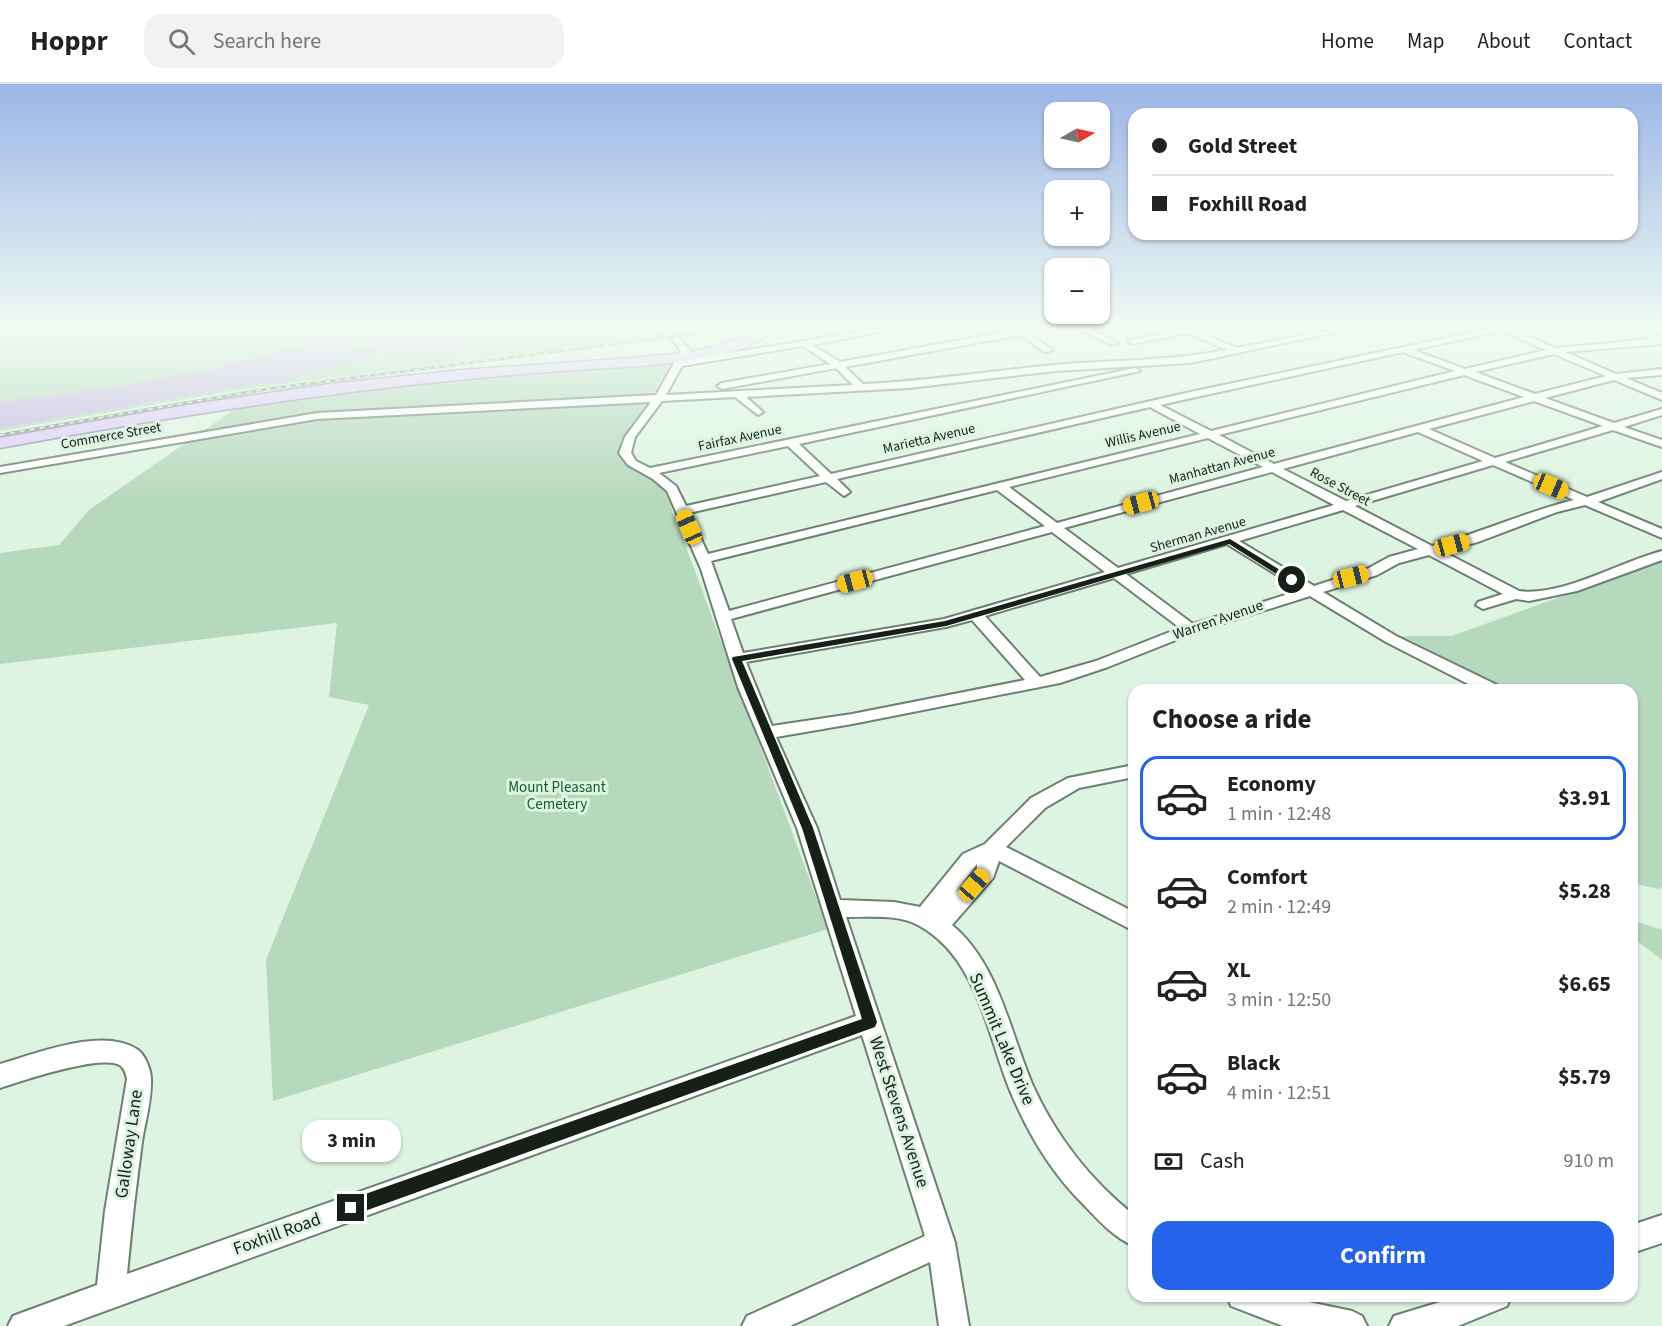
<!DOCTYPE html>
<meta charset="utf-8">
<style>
body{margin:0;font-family:"Source Sans 3",sans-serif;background:#f2f2f2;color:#222;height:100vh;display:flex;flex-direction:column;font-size:22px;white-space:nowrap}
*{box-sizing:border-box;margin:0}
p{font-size:20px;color:#767676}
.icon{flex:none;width:33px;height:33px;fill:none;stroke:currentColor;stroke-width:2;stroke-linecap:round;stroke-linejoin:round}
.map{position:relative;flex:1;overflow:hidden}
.sheet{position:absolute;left:1128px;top:600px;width:510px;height:618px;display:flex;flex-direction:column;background:#fff;border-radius:18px;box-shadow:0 2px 4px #0004}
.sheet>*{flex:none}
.banner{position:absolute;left:1128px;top:24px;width:510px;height:132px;border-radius:18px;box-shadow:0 2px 4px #0004;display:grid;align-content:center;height:132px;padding:0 24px;background:#fff}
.needle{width:39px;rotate:81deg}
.controls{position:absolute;left:1044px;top:18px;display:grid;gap:12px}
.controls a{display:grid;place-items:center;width:66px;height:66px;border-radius:12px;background:#fff;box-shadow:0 2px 4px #0004;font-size:30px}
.end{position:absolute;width:27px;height:27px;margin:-14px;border:8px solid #171f19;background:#fff;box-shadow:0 0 0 3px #fff}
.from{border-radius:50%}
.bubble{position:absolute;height:42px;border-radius:18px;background:#fff;box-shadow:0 2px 4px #0004;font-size:20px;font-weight:700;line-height:42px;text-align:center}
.car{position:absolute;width:18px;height:36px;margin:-18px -9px;border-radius:8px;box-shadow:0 0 4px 2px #0007;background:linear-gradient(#f5c518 24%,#345 0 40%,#f5c518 0 76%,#345 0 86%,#f5c518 0)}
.banner b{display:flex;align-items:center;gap:21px;height:57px;font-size:22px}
.banner b+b{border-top:2px solid #e0e0e0}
.banner i{width:15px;height:15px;background:#222}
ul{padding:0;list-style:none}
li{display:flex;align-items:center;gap:18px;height:84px;margin:0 12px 9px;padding:0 12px;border:3px solid transparent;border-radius:18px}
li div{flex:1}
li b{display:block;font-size:22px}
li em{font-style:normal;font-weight:700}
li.active{border-color:#2563eb}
li>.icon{width:54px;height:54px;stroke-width:1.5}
h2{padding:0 24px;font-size:27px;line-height:72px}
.pay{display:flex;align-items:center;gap:15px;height:66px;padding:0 24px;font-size:22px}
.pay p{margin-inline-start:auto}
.button{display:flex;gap:12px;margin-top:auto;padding:12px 24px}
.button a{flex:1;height:69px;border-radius:18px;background:#2563eb;color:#fff;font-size:24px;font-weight:700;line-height:69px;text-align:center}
header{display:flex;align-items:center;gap:36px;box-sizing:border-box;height:84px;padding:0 30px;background:#fff;border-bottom:2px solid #e0e0e0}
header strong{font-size:28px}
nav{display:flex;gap:33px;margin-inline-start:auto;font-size:21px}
.search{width:420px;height:54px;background:#f2f2f2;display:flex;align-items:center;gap:15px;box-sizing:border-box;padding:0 21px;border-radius:18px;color:#767676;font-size:22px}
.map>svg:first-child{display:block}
</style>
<header>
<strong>Hoppr</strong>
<div class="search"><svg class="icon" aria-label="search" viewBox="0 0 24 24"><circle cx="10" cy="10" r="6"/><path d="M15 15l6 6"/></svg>Search here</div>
<nav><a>Home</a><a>Map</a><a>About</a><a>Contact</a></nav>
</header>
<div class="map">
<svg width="1662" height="1242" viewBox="0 0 1662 1242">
<rect width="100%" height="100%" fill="#def4e2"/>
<!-- green -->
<path fill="#b6d8bd" d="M0 245H650L664 251 246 305 0 347Z
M676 275 620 359 624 376 663 401 828 845 273 1017 266 876 369 621 329 613 337 539 0 580V469L59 461 89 426 239 322 405 297Z
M1662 476V803L1658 805 1632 799V606H1507L1398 552H1452Z
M1632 836 1662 846V876L1632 853Z"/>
<!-- water -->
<path fill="#c9b6e6" d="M449 249 471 250 478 256 469 264 450 269 409 272 379 267 361 275 317 285 288 297 244 302 0 344V318H2L101 305 215 285 227 281 224 280 263 273 280 266 300 261 328 256 345 257 362 264 385 254Z"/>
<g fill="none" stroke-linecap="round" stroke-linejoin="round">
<defs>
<path id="minor" d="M651 245C669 244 680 253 691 267L686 276 877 245H895L812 261 840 278 1021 245H1044L1029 250 1053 266 1045 268 1020 251 845 283 863 300C927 297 990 287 1054 281 1112 276 1170 277 1227 266L1188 249 1132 260 1128 257 1182 245H1198L1197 247 1237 264 1336 245H1351L1190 279 1055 287 909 304 746 313 763 328 758 331 735 313 662 317 635 353 631 369 636 377 650 384 1135 284 1140 287 799 360 831 390 1186 309 1488 245H1510L1556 264 1652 255 1628 245H1639L1662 253V260L1565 268 1616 290 1662 285V291L1626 294 1662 309V316L1614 296 1545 314 1614 339 1662 325V331L1624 343 1662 356V363L1613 346 1505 378 1587 413 1662 388V395L1598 418 1662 445V454L1585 421 1557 428 1478 458 1442 467 1519 507C1562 513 1619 478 1662 467V476L1577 507 1529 517 1516 515 1483 525 1476 521 1478 518 1503 510 1429 471 1399 479 1377 491 1323 508 1396 552 1499 602 1501 606H1480L1386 558 1310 512 1196 548 1108 583 1060 599 852 640 776 653 817 744 840 816 894 818 920 823 963 770 985 760 1031 714 1068 694 1134 681V693L1079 704 1045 724 1006 763 1134 828V847L999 777 993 794 952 841C999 880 1010 949 1033 1002 1056 1052 1091 1097 1134 1131V1162C1115 1154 1099 1137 1085 1122 1051 1089 1027 1048 1009 1004 987 948 976 872 918 841 899 830 867 833 846 833L955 1159 969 1242H939L930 1178 790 1242H742L747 1232 925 1152 862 951 64 1242H8L13 1232 97 1201 105 1127 127 995C126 990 125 986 121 982 103 969 22 997 0 1004V980C36 970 103 942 138 966 145 971 151 986 151 995 152 1015 145 1038 142 1058 136 1102 131 1146 127 1190L856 932 797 744 738 603 701 485 667 407 653 395 628 381 619 369 625 353 651 318 317 335 0 389V383L317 329 656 311 681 267 674 257ZM1501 247 1546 266 1465 285 1413 266ZM803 262 830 280 722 299 717 302 722 305 836 284 853 301 666 311 682 282ZM1403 268 1455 287 1211 347 1160 321ZM1554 270 1606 292 1535 310 1475 288ZM1464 291 1524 313 1274 380 1219 351ZM1534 317 1603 342 1495 374 1429 345ZM1150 323 1200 350 708 470 689 429 826 398 844 412 850 408 837 395ZM1418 348 1483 377 1346 417 1283 385ZM1208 354 1263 383 1057 439 1009 403ZM788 362 820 392 686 422 676 402 659 389ZM1493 381 1574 416C1525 428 1480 449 1432 462L1355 422ZM1272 388 1334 421 1118 484 1064 444ZM997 406 1045 442 729 527 711 477ZM1343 426 1418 465 1389 473 1367 485 1314 502 1239 457ZM1052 448 1105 488 944 535 743 569 731 535ZM1227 460 1301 506 1193 540 1126 490ZM1114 494 1180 544 1096 577 1040 593 985 532ZM972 536 1025 596 852 630 772 642 746 578 946 543ZM977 780V785L954 810Z
M1080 245H1090L1118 259 1111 261Z
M1662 1131V1159L1632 1169V1141Z
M1227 1212H1280L1352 1227 1362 1232 1367 1242H1283L1231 1222Z
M1460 1212H1511L1507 1222 1458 1242H1389L1394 1232Z"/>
<path id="highway" d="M760 245H775C747 276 647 282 606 284 401 296 201 327 0 364V354L188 321 329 300 462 286 632 274 692 268 742 254Z"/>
</defs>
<!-- minor casing -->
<use href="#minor" stroke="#6d8071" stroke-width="4"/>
<!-- highway casing -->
<use href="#highway" stroke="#9a90ad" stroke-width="3"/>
<!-- minor -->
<use href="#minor" fill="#fff" fill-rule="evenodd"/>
<!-- highway -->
<use href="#highway" fill="#e0cdfd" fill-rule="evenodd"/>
<defs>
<path id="rail" d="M0 351 267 305 731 245"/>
</defs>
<!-- rail casing -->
<use href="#rail" stroke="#849487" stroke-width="3"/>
<!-- rail -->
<use href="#rail" stroke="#def4e2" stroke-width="1.5" stroke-dasharray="5" stroke-linecap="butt"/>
</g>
<!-- sky -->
<linearGradient id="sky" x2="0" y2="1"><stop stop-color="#9bb5e7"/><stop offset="0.58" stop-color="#f0faf2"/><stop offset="1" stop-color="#f0faf2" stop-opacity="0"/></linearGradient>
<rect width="1662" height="419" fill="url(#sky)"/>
<!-- route -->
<path fill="#171f19" d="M1230 455 1296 496 1289 498 1229 460 946 542 742 577 813 744 877 938 875 943 351 1132 346 1129 343 1124 346 1118 351 1115 862 935 802 744 732 575 733 573 945 537Z"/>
<g text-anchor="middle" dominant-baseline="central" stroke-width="6" stroke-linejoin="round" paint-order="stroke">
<!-- far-street labels -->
<g font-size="14" fill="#171f19" stroke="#def4e2">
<text transform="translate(1143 351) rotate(-13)">Willis Avenue</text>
<text transform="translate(111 352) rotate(-10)">Commerce Street</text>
<text transform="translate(740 354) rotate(-12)">Fairfax Avenue</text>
<text transform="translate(929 355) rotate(-13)">Marietta Avenue</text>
<text transform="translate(1222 382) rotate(-15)">Manhattan Avenue</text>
<text transform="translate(1340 403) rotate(28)">Rose Street</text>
<text transform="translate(1198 451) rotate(-16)">Sherman Avenue</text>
</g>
<!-- street labels -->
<g font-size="15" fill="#171f19" stroke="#def4e2">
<text transform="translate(1218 536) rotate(-19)">Warren Avenue</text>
</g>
<!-- park labels -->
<g font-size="15" fill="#12592c" stroke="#def4e2">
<text x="557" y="703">Mount Pleasant<tspan x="557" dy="17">Cemetery</tspan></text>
</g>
<!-- near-street labels -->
<g font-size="18" fill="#171f19" stroke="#def4e2">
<text transform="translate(1002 955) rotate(67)">Summit Lake Drive</text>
<text transform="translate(899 1028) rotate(72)">West Stevens Avenue</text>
<text transform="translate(129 1060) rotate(-82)">Galloway Lane</text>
<text transform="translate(277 1150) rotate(-20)">Foxhill Road</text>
</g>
</g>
</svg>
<div class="controls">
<a><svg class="needle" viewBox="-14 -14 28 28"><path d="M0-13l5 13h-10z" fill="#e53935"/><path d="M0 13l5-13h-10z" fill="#767676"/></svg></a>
<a>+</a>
<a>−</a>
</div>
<i class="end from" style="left:1292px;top:496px"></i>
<i class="end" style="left:351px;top:1124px"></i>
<div class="bubble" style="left:302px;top:1036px;width:99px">3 min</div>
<i class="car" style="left:1551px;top:402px;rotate:113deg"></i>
<i class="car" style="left:1141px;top:419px;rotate:255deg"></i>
<i class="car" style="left:689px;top:443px;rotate:336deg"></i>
<i class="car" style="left:1452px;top:461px;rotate:75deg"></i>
<i class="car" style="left:1351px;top:493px;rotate:76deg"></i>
<i class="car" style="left:855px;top:497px;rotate:255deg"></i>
<i class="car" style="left:974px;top:801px;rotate:41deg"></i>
<div class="banner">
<b><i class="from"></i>Gold Street</b>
<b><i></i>Foxhill Road</b>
</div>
<section class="sheet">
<h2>Choose a ride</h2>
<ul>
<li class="active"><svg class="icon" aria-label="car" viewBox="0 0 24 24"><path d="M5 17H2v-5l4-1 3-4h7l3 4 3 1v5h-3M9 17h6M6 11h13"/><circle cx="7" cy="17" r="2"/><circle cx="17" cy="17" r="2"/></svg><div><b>Economy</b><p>1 min · 12:48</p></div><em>$3.91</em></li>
<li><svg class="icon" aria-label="car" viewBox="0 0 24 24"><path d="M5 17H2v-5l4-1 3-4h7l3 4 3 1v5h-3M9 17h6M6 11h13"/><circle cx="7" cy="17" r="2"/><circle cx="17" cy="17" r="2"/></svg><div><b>Comfort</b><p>2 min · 12:49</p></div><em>$5.28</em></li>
<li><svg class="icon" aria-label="car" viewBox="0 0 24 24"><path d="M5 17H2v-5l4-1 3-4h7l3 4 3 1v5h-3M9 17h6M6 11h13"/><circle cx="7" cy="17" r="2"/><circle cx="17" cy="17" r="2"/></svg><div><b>XL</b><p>3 min · 12:50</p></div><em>$6.65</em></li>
<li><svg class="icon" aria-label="car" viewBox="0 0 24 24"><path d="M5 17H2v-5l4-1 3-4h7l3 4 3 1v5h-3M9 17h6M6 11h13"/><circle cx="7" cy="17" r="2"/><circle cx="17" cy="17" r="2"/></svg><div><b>Black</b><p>4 min · 12:51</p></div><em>$5.79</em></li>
</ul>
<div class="pay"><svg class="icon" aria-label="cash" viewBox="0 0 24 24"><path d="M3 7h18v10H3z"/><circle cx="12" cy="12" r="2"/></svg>Cash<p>910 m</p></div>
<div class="button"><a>Confirm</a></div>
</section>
</div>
